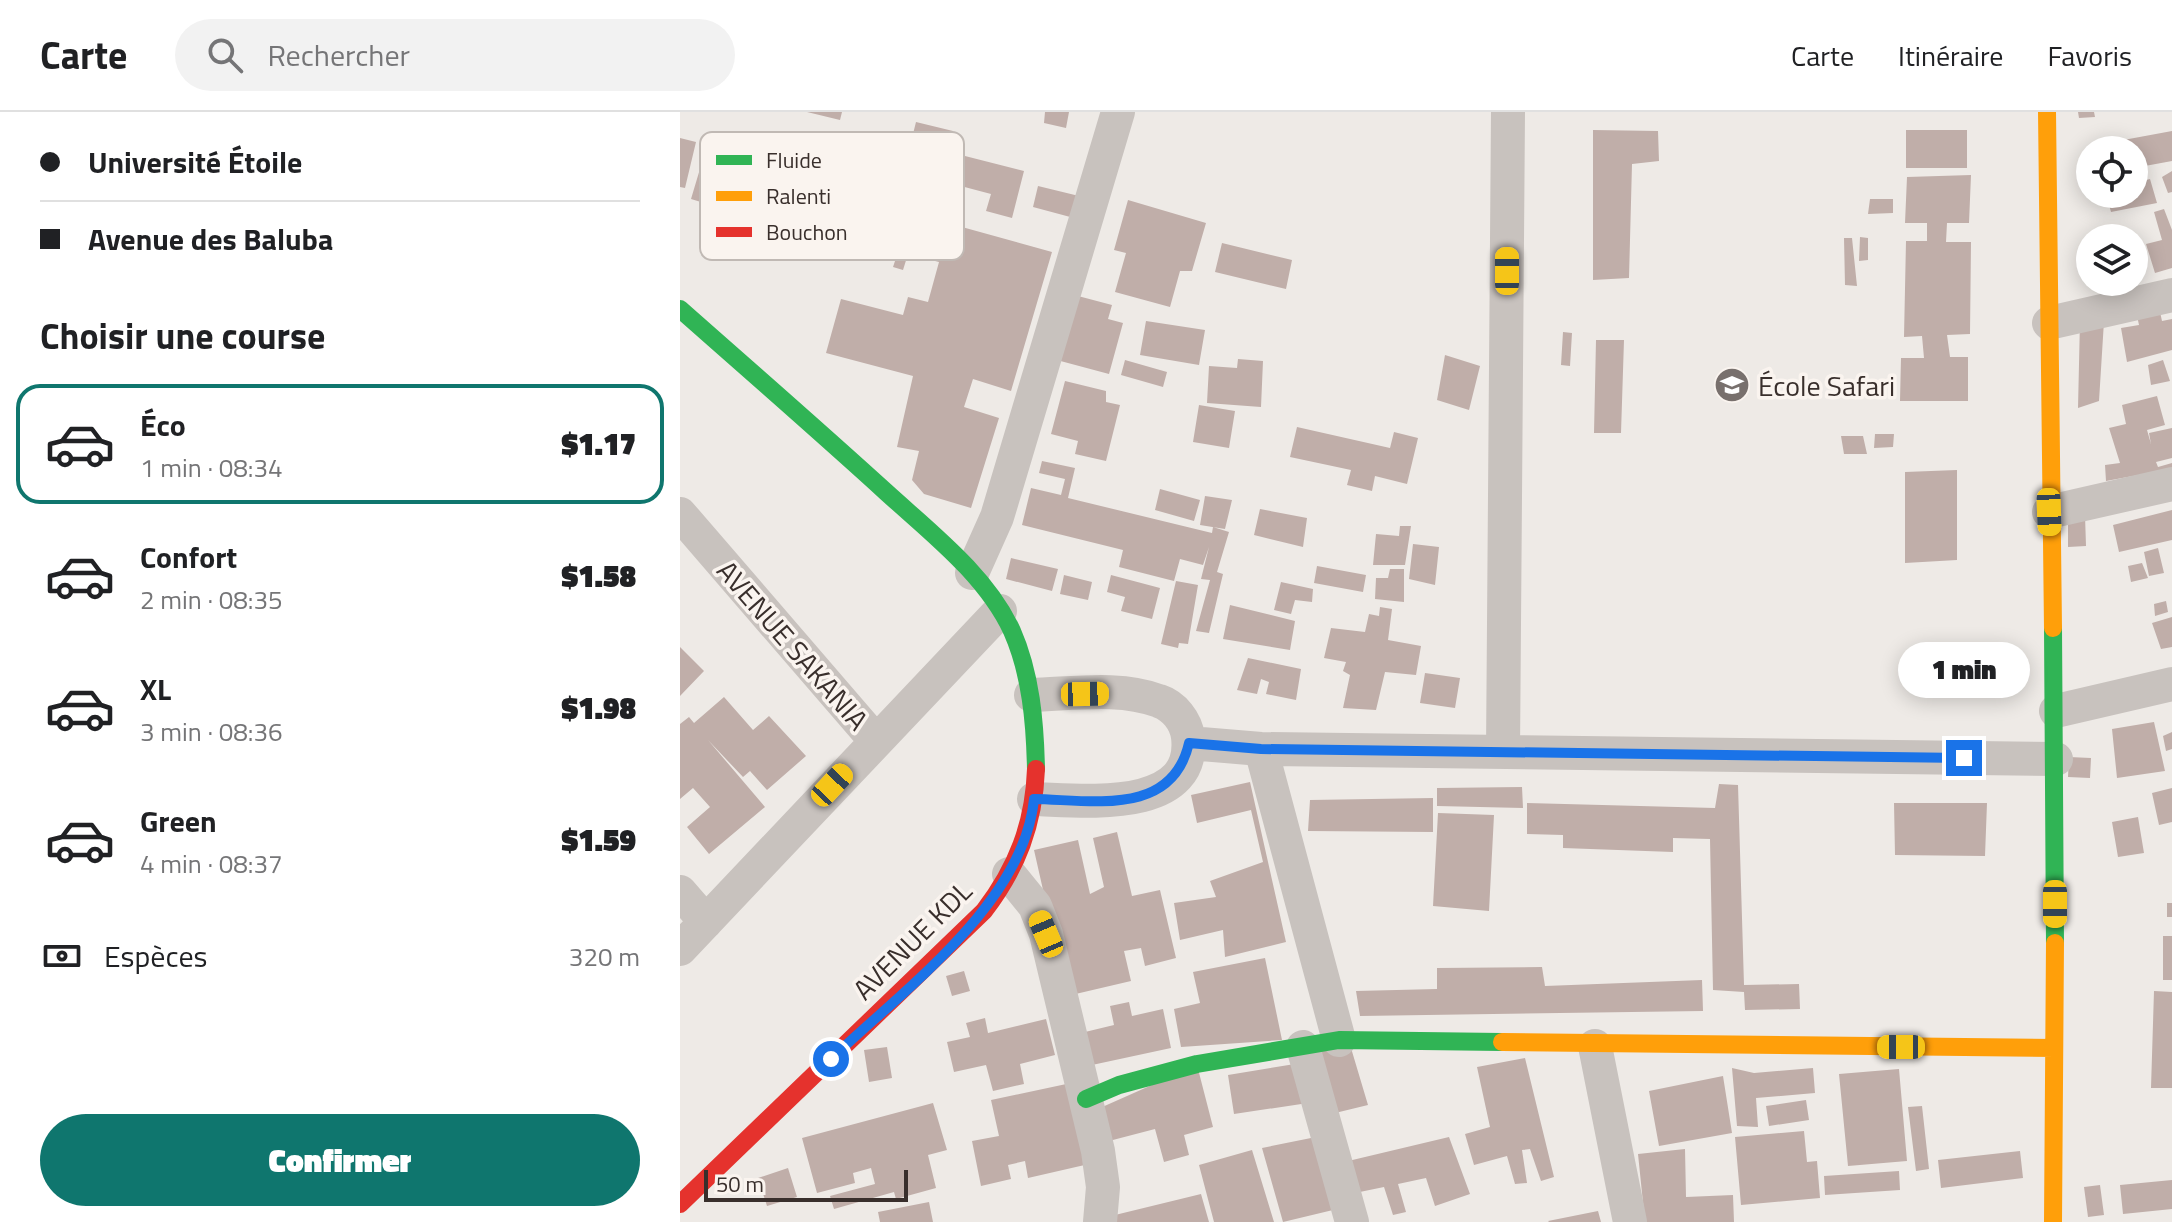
<!DOCTYPE html>
<html lang="fr">
<meta charset="utf-8">
<style>
body{margin:0;font-family:"Titillium Web",sans-serif;background:#f2f2f2;color:#202124;height:100vh;display:flex;flex-direction:column;font-size:30px;white-space:nowrap}
*{box-sizing:border-box;margin:0}
p{font-size:26px;color:#757577}
.icon{flex:none;width:44px;height:44px;fill:none;stroke:currentColor;stroke-width:2;stroke-linecap:round;stroke-linejoin:round}
.map{position:relative;flex:1;overflow:hidden}
.drawer{display:flex;flex-direction:column;background:#fff;width:680px}
.drawer>*{flex:none}
.guide{display:grid;align-content:center;height:176px;padding:0 40px;background:#fff}
.fabs{position:absolute;left:1396px;top:24px;display:grid;gap:16px}
.fabs a{display:grid;place-items:center;width:72px;height:72px;border-radius:50%;background:#fff;box-shadow:0 4px 20px #0003;font-size:40px}
.scale{position:absolute;left:24px;bottom:20px;width:204px;box-sizing:border-box;padding-left:8px;border:4px solid #392f2c;border-top:0;font-size:22px;line-height:28px;white-space:nowrap;color:#392f2c;-webkit-text-stroke:6px #faf4ef;paint-order:stroke}
.end{position:absolute;width:36px;height:36px;margin:-18px;border:10px solid #1a73e8;background:#fff;box-shadow:0 0 0 4px #fff}
.from{border-radius:50%}
.bubble{position:absolute;height:56px;border-radius:28px;background:#fff;box-shadow:0 4px 20px #0003;font-size:26px;font-weight:800;line-height:56px;text-align:center}
.car{position:absolute;width:24px;height:48px;margin:-24px -12px;border-radius:10px;box-shadow:0 0 6px 2px #0007;background:linear-gradient(#f5c518 24%,#345 0 40%,#f5c518 0 76%,#345 0 86%,#f5c518 0)}
.guide b{display:flex;align-items:center;gap:28px;height:76px;font-size:30px}
.guide b+b{border-top:2px solid #e0e0e0}
.guide i{width:20px;height:20px;background:#202124}
ul{padding:0;list-style:none}
li{display:flex;align-items:center;gap:24px;height:120px;margin:0 16px 12px;padding:0 24px;border:4px solid transparent;border-radius:24px}
li div{flex:1}
li b{display:block;font-size:30px}
li em{font-style:normal;font-weight:800}
li.on{border-color:#0f766e}
li>.icon{width:72px;height:72px;stroke-width:1.5}
h2{padding:0 40px;font-size:36px;line-height:96px}
.pay{display:flex;align-items:center;gap:20px;height:88px;padding:0 40px;font-size:30px}
.pay p{margin-inline-start:auto}
.cta{display:flex;gap:16px;margin-top:auto;padding:16px 40px}
.cta a{flex:1;height:92px;border-radius:48px;background:#0f766e;color:#fff;font-size:32px;font-weight:800;line-height:92px;text-align:center}
header{display:flex;align-items:center;gap:48px;box-sizing:border-box;height:112px;padding:0 40px;background:#fff;border-bottom:2px solid #e0e0e0}
header strong{font-size:38px}
nav{display:flex;gap:44px;margin-inline-start:auto;font-size:28px}
.search{width:560px;height:72px;background:#f2f2f2;display:flex;align-items:center;gap:20px;box-sizing:border-box;padding:0 28px;border-radius:44px;color:#757577;font-size:30px}
main{display:flex;flex:1;min-height:0}
.map>svg:first-child{display:block}
</style>
<header>
<strong>Carte</strong>
<div class="search"><svg class="icon" aria-label="search" viewBox="0 0 24 24"><circle cx="10" cy="10" r="6"/><path d="M15 15l6 6"/></svg>Rechercher</div>
<nav><a>Carte</a><a>Itinéraire</a><a>Favoris</a></nav>
</header>
<main>
<section class="drawer">
<div class="guide">
<b><i class="from"></i>Université Étoile</b>
<b><i></i>Avenue des Baluba</b>
</div>
<h2>Choisir une course</h2>
<ul>
<li class="on"><svg class="icon" aria-label="car" viewBox="0 0 24 24"><path d="M5 17H2v-5l4-1 3-4h7l3 4 3 1v5h-3M9 17h6M6 11h13"/><circle cx="7" cy="17" r="2"/><circle cx="17" cy="17" r="2"/></svg><div><b>Éco</b><p>1 min · 08:34</p></div><em>$1.17</em></li>
<li><svg class="icon" aria-label="car" viewBox="0 0 24 24"><path d="M5 17H2v-5l4-1 3-4h7l3 4 3 1v5h-3M9 17h6M6 11h13"/><circle cx="7" cy="17" r="2"/><circle cx="17" cy="17" r="2"/></svg><div><b>Confort</b><p>2 min · 08:35</p></div><em>$1.58</em></li>
<li><svg class="icon" aria-label="car" viewBox="0 0 24 24"><path d="M5 17H2v-5l4-1 3-4h7l3 4 3 1v5h-3M9 17h6M6 11h13"/><circle cx="7" cy="17" r="2"/><circle cx="17" cy="17" r="2"/></svg><div><b>XL</b><p>3 min · 08:36</p></div><em>$1.98</em></li>
<li><svg class="icon" aria-label="car" viewBox="0 0 24 24"><path d="M5 17H2v-5l4-1 3-4h7l3 4 3 1v5h-3M9 17h6M6 11h13"/><circle cx="7" cy="17" r="2"/><circle cx="17" cy="17" r="2"/></svg><div><b>Green</b><p>4 min · 08:37</p></div><em>$1.59</em></li>
</ul>
<div class="pay"><svg class="icon" aria-label="cash" viewBox="0 0 24 24"><path d="M3 7h18v10H3z"/><circle cx="12" cy="12" r="2"/></svg>Espèces<p>320 m</p></div>
<div class="cta"><a>Confirmer</a></div>
</section>
<div class="map">
<svg width="1492" height="1110" viewBox="0 0 1492 1110">
<rect width="100%" height="100%" fill="#eeeae6"/>
<!-- building -->
<path fill="#c0aea9" d="M127 0H162L160 8Z
M365 0H389L386 16 364 11Z
M1398 0H1414L1415 5 1399 6Z
M236 10 273 19 256 87 219 78Z
M913 18 978 19 979 49 952 52 949 166 913 168Z
M1226 18H1287V56H1226Z
M1492 19V49L1454 56V38H1442L1438 29Z
M31 20 64 30 44 97 11 87Z
M0 26 16 30 5 76 0 75Z
M285 44 344 59 332 106 306 99 311 82 277 73Z
M1492 59V80L1488 81 1482 65Z
M1291 63 1289 111H1267L1266 130H1291L1290 222 1267 223 1270 245H1288V289H1220L1221 246H1244L1242 224 1224 225 1226 129H1247V111H1225L1227 65Z
M1470 67 1477 91 1431 100 1426 82H1454V71Z
M358 74 399 84 394 106 353 95Z
M177 86 372 140 331 279 293 267 284 295 319 306 291 396 244 382 232 368 239 339 217 335 233 264 146 241 161 187 223 203 228 185 248 190 259 150 228 142 223 158 213 155 217 143 165 129Z
M1190 87H1213V101L1188 102Z
M448 88 526 111 512 159H500L490 195 435 180 446 141 434 138Z
M1484 97 1492 118V156L1475 161 1466 132 1482 128 1474 100Z
M1180 125 1188 126V148L1179 149Z
M1164 126H1172L1177 174 1165 173Z
M542 131 612 148 606 177 535 160Z
M398 184 432 193 428 207 443 211 429 262 373 247Z
M1478 191 1482 209 1492 207V238L1447 250 1441 216 1459 213 1456 199Z
M1400 208 1424 209 1419 289 1398 296Z
M466 209 525 218 519 253 460 243Z
M883 220 892 221 890 254 881 253Z
M916 228H944L941 321H914Z
M765 243 800 254 789 298 757 288Z
M558 247 583 249 581 295 527 291 529 254 557 256Z
M445 248 487 260 483 275 441 263Z
M1483 248 1490 269 1471 273 1468 253Z
M385 269 426 279V290L440 293 426 349 395 342 398 329 371 322Z
M1477 284 1485 313 1467 318 1471 332 1469 321 1492 316V346L1476 350 1478 355 1492 351V366L1475 360 1426 369 1425 353 1440 351 1429 316 1446 312 1442 293Z
M519 293 555 299 549 336 513 330Z
M617 315 710 336 714 320 738 326 727 372 695 364 692 379 667 373 671 358 610 345Z
M1195 322H1214L1213 335 1194 336Z
M1161 324H1183L1187 342H1164Z
M362 349 395 356 388 386 532 421 533 415 549 420 537 460 543 462 529 521 516 519 530 468 521 467 529 435 523 453 500 447 494 469 439 455 443 438 342 413 351 376 381 383 385 367 359 361Z
M1277 358V448L1225 451V360Z
M480 377 520 388 514 409 475 398Z
M525 384 552 388 545 417 520 413Z
M580 397 627 406 623 435 574 423Z
M1492 398V428L1439 440 1433 413Z
M1388 403H1405L1406 434 1388 435Z
M720 414H731L725 453H693L696 422 719 424Z
M733 432 759 435 755 473 729 467Z
M1478 436 1484 461 1469 464 1464 440Z
M331 446 378 457 372 479 326 467Z
M1462 451 1468 466 1451 470 1448 454Z
M637 454 686 463 683 480 634 471Z
M710 457H724V490L695 487 696 466H708Z
M384 463 412 470 408 488 380 482Z
M431 463 480 476 472 507 441 499 445 485 427 480Z
M496 469 518 473 508 532 499 531 498 536 481 532Z
M601 470 633 477 632 490 615 488 611 502 594 498Z
M1486 489 1488 500 1475 504 1474 492Z
M550 493 615 509 610 538 543 527Z
M700 495 712 497 708 528 741 534 736 563 705 560 696 598 663 596 670 563 663 559 666 550 644 546 651 516 685 520 689 502 699 504Z
M1492 505V535L1481 537 1472 511Z
M0 535 24 559 0 584Z
M568 546 621 557 616 588 586 582 589 570 581 567 577 582 557 578Z
M745 561 780 566 775 596 740 591Z
M44 585 73 618 89 604 126 644 87 678 70 659 63 665 28 628 85 695 29 742 7 715 30 695 13 676 0 687V612L9 605 14 611Z
M1474 610 1485 659 1437 666 1432 617Z
M1492 620V637L1486 639 1483 624Z
M1389 645 1411 646 1410 666 1388 665Z
M570 670 606 830 545 845 543 818 500 828 494 791 536 785 530 769 583 750 571 698 517 711 511 683Z
M1039 672 1058 673 1064 873 1119 872 1120 897 1065 898 1064 880 1033 878 1030 727 993 726V740L883 736V723L847 722V691L1035 696Z
M842 675 843 696 757 694V676Z
M1492 676V710L1479 713 1472 681Z
M753 686V720L628 719 630 688Z
M1214 691H1307L1305 744 1215 743Z
M758 701 814 703 809 799 753 794Z
M1458 705 1464 741 1438 745 1432 710Z
M437 720 452 784 480 778 496 846 465 854 461 836 444 839 451 869 387 884 354 738 398 728 410 782 424 775 413 726Z
M1487 791H1492V805H1487Z
M1483 824H1492V868H1483Z
M585 846 602 928 501 935 494 897 520 891 513 860Z
M862 855 865 874 1022 868 1023 899 680 904 676 879 757 877V856Z
M284 859 290 879 272 884 266 864Z
M1474 879 1492 880V976H1471Z
M449 890 452 904 483 897 491 936 412 953 405 920 434 913 430 894Z
M305 906 308 921 366 907 375 943 340 952 344 972 313 979 306 953 274 960 267 930 290 925 286 911Z
M207 935 212 966 189 970 184 938Z
M671 936 688 993 651 1002 638 938Z
M845 946 874 1065 861 1069 850 1037 842 1038 847 1071 835 1072 827 1044 794 1053 785 1022 810 1015 797 955Z
M621 951 628 991 554 1002 548 963Z
M517 953 533 1015 504 1023 509 1043 484 1050 475 1017 429 1029 420 996Z
M1052 956 1074 961 1133 956 1135 981 1076 986 1078 1015 1057 1014Z
M1219 957 1227 1049 1168 1054 1159 962Z
M1043 964 1052 1021 979 1034 969 979Z
M391 971 409 1052 348 1066 345 1049 328 1053 331 1067 301 1074 292 1029 319 1024 311 988Z
M1126 988 1129 1008 1089 1014 1086 994Z
M253 991 267 1038 248 1043 256 1076 216 1087 214 1080 154 1097 150 1084 195 1072 191 1056 173 1061 175 1071 137 1081 122 1026Z
M1242 994 1249 1057 1236 1059 1228 995Z
M1124 1019 1127 1050 1137 1049 1140 1086 1061 1093 1055 1025Z
M636 1025 653 1098 603 1110 582 1036Z
M769 1025 790 1082 755 1094 746 1066 718 1072 726 1100 713 1103 704 1075 670 1082 664 1050Z
M1005 1037 1006 1085 1053 1083 1054 1110H965L958 1042Z
M572 1038 594 1110H534L519 1053Z
M1340 1039 1343 1066 1261 1076 1258 1048Z
M108 1056 117 1085 87 1094 78 1066Z
M1219 1059 1220 1078 1145 1083 1144 1064Z
M1492 1068V1097L1443 1102 1440 1073Z
M1420 1073 1424 1103 1408 1105 1404 1075Z
M521 1082 529 1110H436L435 1103Z
M249 1090 253 1110H200L198 1100Z
M918 1099 921 1110H869L868 1109Z"/>
<g fill="none" stroke-linecap="round" stroke-linejoin="round">
<!-- street -->
<path stroke="#c8c2be" stroke-width="34" d="M1369 211 1492 183
M1369 400 1492 372
M0 402 195 628
M292 461 317 405 438 0
M351 583C392 582 440 574 479 589 494 594 506 609 508 625 517 703 399 688 354 687
M1376 599 1492 572
M509 631 581 637 1376 647
M581 637 659 928
M823 640 828 0
M329 762 355 794 366 822 418 1039 423 1075 420 1110
M0 780 26 810
M0 837 320 499
M915 934 950 1110
M623 935 672 1110"/>
<!-- fast -->
<path stroke="#30b455" stroke-width="18" d="M0 197C69 258 138 318 206 380 251 421 306 463 332 519 351 562 355 611 356 657
M1373 516 1375 831
M406 987 439 973 517 952 659 928 822 930"/>
<!-- slow -->
<path stroke="#ff9f0a" stroke-width="18" d="M1367 0 1373 516
M822 930 1374 936
M1373 1110 1375 831"/>
<!-- jam -->
<path stroke="#e5322d" stroke-width="18" d="M0 1092 304 799C337 756 354 712 356 657"/>
</g>
<g fill="none" stroke-linecap="round" stroke-linejoin="round">
<!-- route -->
<path stroke="#1a73e8" stroke-width="10" d="M151 947C223 878 344 791 354 687 413 688 492 705 509 631L581 637 1284 646"/>
</g>
<!-- icons -->
<defs>
<symbol id="school-disc" viewBox="-11 -11 22 22"><circle r="9.5" fill="#78706d" stroke="#faf4ef"/><path d="M0-5L7-2L0 1L-7-2ZM-4 1L0 2.5L4 1V4Q0 6-4 4Z" fill="#fff"/></symbol>
</defs>
<g fill-rule="evenodd">
<use href="#school-disc" x="1032" y="253" width="40" height="40"/>
</g>
<g text-anchor="middle" dominant-baseline="central" stroke-width="7" stroke-linejoin="round" paint-order="stroke">
<!-- poi labels -->
<g font-size="28" fill="#392f2c" stroke="#faf4ef" text-anchor="start">
<text x="1078" y="273">École Safari</text>
</g>
<!-- street labels -->
<g font-size="28" fill="#392f2c" stroke="#faf4ef">
<text transform="translate(113 533) rotate(49)">AVENUE SAKANIA</text>
<text transform="translate(232 828) rotate(-45)">AVENUE KDL</text>
</g>
</g>
<!-- legend -->
<rect x="20" y="20" width="264" height="128" rx="12" fill="#faf4ef" stroke="#c0b9b4" stroke-width="2"/>
<rect x="36" y="43" width="36" height="10" fill="#30b455"/>
<rect x="36" y="79" width="36" height="10" fill="#ff9f0a"/>
<rect x="36" y="115" width="36" height="10" fill="#e5322d"/>
<g font-size="22" fill="#392f2c">
<text x="86" y="56">Fluide</text>
<text x="86" y="92">Ralenti</text>
<text x="86" y="128">Bouchon</text>
</g>
</svg>
<div class="fabs">
<a><svg class="icon" aria-label="locate" viewBox="0 0 24 24"><circle cx="12" cy="12" r="6"/><path d="M12 2v4M12 18v4M2 12h4M18 12h4"/></svg></a>
<a><svg class="icon" aria-label="layers" viewBox="0 0 24 24"><path d="M12 4l9 5-9 5-9-5zM3 14l9 5 9-5"/></svg></a>
</div>
<div class="scale">50 m</div>
<i class="end from" style="left:151px;top:947px"></i>
<i class="end" style="left:1284px;top:646px"></i>
<div class="bubble" style="left:1218px;top:530px;width:132px">1 min</div>
<i class="car" style="left:827px;top:159px;rotate:0deg"></i>
<i class="car" style="left:1369px;top:400px;rotate:178deg"></i>
<i class="car" style="left:405px;top:582px;rotate:89deg"></i>
<i class="car" style="left:152px;top:673px;rotate:43deg"></i>
<i class="car" style="left:1375px;top:792px;rotate:180deg"></i>
<i class="car" style="left:366px;top:822px;rotate:337deg"></i>
<i class="car" style="left:1221px;top:935px;rotate:270deg"></i>
</div>
</main>
